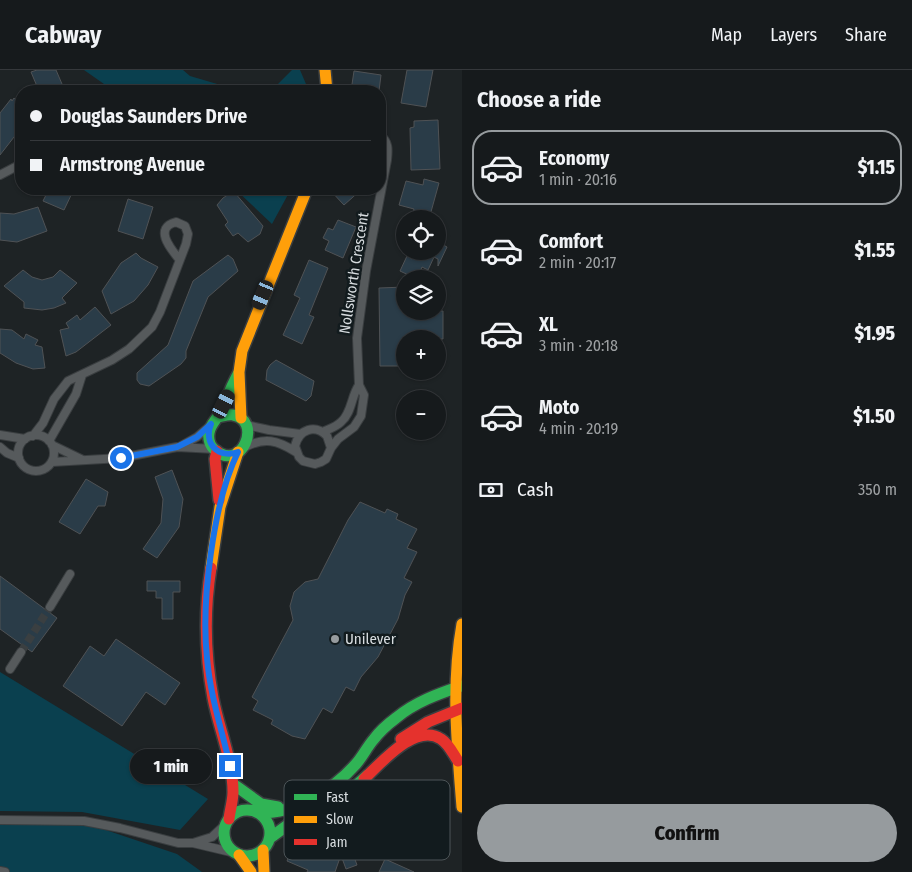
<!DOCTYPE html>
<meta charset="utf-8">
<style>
body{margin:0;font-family:"Fira Sans Condensed",sans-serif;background:#1f2325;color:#f1f3f6;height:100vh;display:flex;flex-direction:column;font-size:19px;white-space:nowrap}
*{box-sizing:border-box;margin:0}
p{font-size:16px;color:#9ea1a3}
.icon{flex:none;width:28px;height:28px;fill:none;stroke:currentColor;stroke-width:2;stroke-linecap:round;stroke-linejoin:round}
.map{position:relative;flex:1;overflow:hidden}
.panel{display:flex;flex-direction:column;background:#161a1c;width:450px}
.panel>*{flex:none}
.banner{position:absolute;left:15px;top:15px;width:371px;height:110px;border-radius:20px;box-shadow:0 1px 4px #0004,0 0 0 1px #35383b;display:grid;align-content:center;height:110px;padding:0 15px;background:#161a1c}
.buttons{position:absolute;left:396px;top:140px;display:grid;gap:10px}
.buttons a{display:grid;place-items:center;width:50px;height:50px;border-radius:50%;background:#161a1c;box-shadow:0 1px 4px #0004,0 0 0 1px #35383b;font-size:25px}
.end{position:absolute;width:22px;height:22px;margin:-11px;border:6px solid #1a73e8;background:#fff;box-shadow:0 0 0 2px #fff}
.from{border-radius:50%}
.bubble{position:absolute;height:35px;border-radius:18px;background:#161a1c;box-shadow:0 1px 4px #0004,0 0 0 1px #35383b;font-size:16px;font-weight:800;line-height:35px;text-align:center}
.car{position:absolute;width:15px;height:30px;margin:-15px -8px;border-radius:6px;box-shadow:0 0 4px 1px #0007;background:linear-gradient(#222 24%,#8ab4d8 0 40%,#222 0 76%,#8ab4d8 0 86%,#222 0)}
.banner b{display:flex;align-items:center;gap:18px;height:48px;font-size:19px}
.banner b+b{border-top:1px solid #35383b}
.banner i{width:12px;height:12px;background:#f1f3f6}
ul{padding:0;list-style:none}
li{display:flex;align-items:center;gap:15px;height:75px;margin:0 10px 8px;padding:0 5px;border:2px solid transparent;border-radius:20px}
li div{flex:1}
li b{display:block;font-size:19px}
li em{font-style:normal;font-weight:800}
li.selected{border-color:#969b9e}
li>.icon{width:45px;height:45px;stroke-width:1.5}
h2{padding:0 15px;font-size:22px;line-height:60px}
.pay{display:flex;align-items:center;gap:12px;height:55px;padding:0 15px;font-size:19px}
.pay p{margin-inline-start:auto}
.cta{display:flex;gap:10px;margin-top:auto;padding:10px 15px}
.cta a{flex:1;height:58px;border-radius:30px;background:#969b9e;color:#111;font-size:20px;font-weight:800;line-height:58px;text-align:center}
header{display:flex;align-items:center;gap:30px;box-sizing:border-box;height:70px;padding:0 25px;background:#161a1c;border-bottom:1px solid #35383b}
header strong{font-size:24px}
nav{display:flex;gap:28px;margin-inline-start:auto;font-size:18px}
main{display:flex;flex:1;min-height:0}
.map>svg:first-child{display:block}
</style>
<header>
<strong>Cabway</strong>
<nav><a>Map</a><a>Layers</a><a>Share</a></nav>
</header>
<main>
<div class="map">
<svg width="462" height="802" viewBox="0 0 462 802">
<rect width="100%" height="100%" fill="#1e2325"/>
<!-- green -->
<path fill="#0a404f" d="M84 0H183L190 6 241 21H114Z
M292 0H300L309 21H243L275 17Z
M235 119H291L272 154Z
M0 602 208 729 180 760 82 742 0 741Z
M85 753 177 784 202 802H0V754Z"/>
<!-- building -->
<path fill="#2a3c48" stroke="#4f5255" d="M37 0H56L65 21H39L31 2Z
M407 0H433L426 37 401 33Z
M354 1 381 5 379 21H351Z
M14 28 21 34V58L0 85V43L11 29 12 31Z
M438 50 440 99 411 100 410 58 414 57V51Z
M424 109 439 113 429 149 412 146 414 139 399 135 406 111 423 115Z
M49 119H74L64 140 43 131Z
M329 119H362L344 135Z
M235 123 263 156 260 164 248 172 238 163 233 166 225 155 228 152 217 135 223 128 229 124Z
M128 129 153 137 143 169 118 161Z
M38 137 47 161 17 172 0 170V143L14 144Z
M338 150 356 157 343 188 325 180 329 171 323 168 328 158 333 160Z
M438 172 447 177 438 196V189L434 187 428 200 422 197 417 209 400 201 407 186 412 189 416 181H438Z
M136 183 141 188 158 197 148 215 134 231 111 244 102 221 121 193Z
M228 185 233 189 238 201 208 227 186 281V288L181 294 149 316 140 314 137 310V303L168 275 193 211Z
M309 190 328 198 309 245 314 247 302 274 283 265 300 228 294 225Z
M23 200 32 207 42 210 53 207 60 200 77 213 62 228 66 233 54 238 42 240 24 238V232L4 216Z
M405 217V241H443V269H405V296H380L379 218Z
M95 237 111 255 76 282 66 286 60 260 69 258 66 253 77 245 80 250Z
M0 259 12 260 24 269 26 264 38 270 35 275 42 277 45 298 33 299 16 293 0 283Z
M276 290 314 311 311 326 306 331 266 310 267 300 270 295Z
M172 400 183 429 179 457 157 488 143 479 161 453 163 429 155 407Z
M86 409 108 422 105 436H98L80 464 59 452Z
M360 432 385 443 387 439 398 444 396 449 417 459 407 478 417 482 404 508 412 512 405 525 398 549 378 587 361 607 354 621 346 617 332 643 323 638 305 669 292 666 271 654 273 650 253 640 258 631 252 627 293 550 290 536 294 522 305 512 318 509 348 450Z
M0 506 57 548 32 582 0 559Z
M147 511H180V522H173V549H162V528H156V521H147Z
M116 569 180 613 165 635 146 622 122 656 63 616 90 576 104 586Z
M322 770 343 779 335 802H307L308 800 287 791 296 771 318 781Z
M353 784 357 795 346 799 342 788Z
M385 789 414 802H379Z"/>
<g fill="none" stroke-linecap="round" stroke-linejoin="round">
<!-- street-tunnel -->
<path stroke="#3a3f41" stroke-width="8" stroke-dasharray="8 4" stroke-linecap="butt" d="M21 582 50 537"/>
<defs>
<path id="street" d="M0 105 21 94
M246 355 269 360 300 364
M323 362C329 359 336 357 341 352 352 343 351 326 359 315
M0 365 25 369
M18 383a18 18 0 1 1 36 0a18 18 0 1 1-36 0Z
M33 366 43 353 54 329 68 311 112 290 129 279 152 257 160 242 186 174 188 164 185 156 176 152C153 158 171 179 179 189
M49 371 76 324 82 305
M52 375 83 390
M0 377 7 383 19 388
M179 377 197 367 211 355
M245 377C265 367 277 370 296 382
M331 378 327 366C315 354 299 359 295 376L299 387 303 391 315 394 321 392 326 389 331 378 338 369 354 357 361 346 364 325 359 315 357 268 366 201 387 90C388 80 389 72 380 65
M52 392 121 388 177 377 215 379
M50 537 70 504
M10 599 21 582
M0 750 84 751 120 758 178 773H193L235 783
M193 773 212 767 226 754
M0 801 5 802"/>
<path id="fast" d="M218 347C223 346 229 344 233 345 263 350 242 403 215 380 210 376 208 369 209 363 210 355 217 349 220 343 226 330 231 317 238 304
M236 716 261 734 278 737
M224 763a23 23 0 1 1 46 0a23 23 0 1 1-46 0Z
M259 743C294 744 333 720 356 694 363 686 367 677 374 669 380 661 388 654 396 648 415 632 438 624 461 616
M270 768 300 746 344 726 368 705"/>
<path id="slow" d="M325 0 327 21
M241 348 239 302 242 281 307 119
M211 498 220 437 238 382
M462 554C451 615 457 675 462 737
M263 780 264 802
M239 785 251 802"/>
<path id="jam" d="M217 381 215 389 219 430
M211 498C204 541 205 585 213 628 219 659 233 691 233 722 233 731 230 740 229 749
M401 669 428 652 462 638
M364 709C381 693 416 652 441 669 449 674 453 684 458 691"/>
</defs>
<!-- street casing -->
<use href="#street" stroke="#3a3e40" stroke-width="10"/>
<!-- fast casing -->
<use href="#fast" stroke="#3a3e40" stroke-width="14"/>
<!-- slow casing -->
<use href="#slow" stroke="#3a3e40" stroke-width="14"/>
<!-- jam casing -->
<use href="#jam" stroke="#3a3e40" stroke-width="14"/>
<!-- street -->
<use href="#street" stroke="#565a5c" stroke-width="8"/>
<!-- fast -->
<use href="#fast" stroke="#30b455" stroke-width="11"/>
<!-- slow -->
<use href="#slow" stroke="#ff9f0a" stroke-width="11"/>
<!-- jam -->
<use href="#jam" stroke="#e5322d" stroke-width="11"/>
</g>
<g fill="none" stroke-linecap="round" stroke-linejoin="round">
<!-- route -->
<path stroke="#1a73e8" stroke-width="6" d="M121 388 177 377 197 367 211 354C203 374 219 389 238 382 213 433 201 532 207 588 210 625 222 660 230 696"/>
</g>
<!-- markers -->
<circle fill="#969b9e" stroke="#121b1e" stroke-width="2" cx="335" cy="569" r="5"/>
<g text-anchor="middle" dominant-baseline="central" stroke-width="5" stroke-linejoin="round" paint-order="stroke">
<!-- street labels -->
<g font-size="15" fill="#d7dcdf" stroke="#121b1e">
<text transform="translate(354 203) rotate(-81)">Nollsworth Crescent</text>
</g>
<!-- poi labels -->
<g font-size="15" fill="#d7dcdf" stroke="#121b1e" text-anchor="start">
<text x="345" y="569">Unilever</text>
</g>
</g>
<!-- legend -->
<rect x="284" y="710" width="166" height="80" rx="8" fill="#121b1e" stroke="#4d5558" stroke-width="1"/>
<rect x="294" y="724" width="23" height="6" fill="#30b455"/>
<rect x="294" y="746" width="23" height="7" fill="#ff9f0a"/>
<rect x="294" y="769" width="23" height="6" fill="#e5322d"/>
<g font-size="14" fill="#d7dcdf">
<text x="326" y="732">Fast</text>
<text x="326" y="754">Slow</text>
<text x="326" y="777">Jam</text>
</g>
</svg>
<div class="buttons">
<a><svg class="icon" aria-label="locate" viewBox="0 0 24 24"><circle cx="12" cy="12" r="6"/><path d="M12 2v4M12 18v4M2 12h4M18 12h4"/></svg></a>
<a><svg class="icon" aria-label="layers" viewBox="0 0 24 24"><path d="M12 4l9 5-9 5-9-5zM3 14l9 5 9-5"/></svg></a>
<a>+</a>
<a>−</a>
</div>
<i class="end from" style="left:121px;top:388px"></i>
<i class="end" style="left:230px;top:696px"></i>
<div class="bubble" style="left:130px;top:679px;width:82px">1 min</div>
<i class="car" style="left:263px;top:225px;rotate:203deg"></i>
<i class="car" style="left:224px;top:334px;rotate:26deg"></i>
<div class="banner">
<b><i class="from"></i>Douglas Saunders Drive</b>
<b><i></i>Armstrong Avenue</b>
</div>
</div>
<section class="panel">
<h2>Choose a ride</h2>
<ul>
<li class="selected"><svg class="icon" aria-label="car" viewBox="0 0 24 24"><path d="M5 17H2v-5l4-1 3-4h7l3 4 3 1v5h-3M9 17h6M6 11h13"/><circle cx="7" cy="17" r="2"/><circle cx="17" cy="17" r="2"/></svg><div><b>Economy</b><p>1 min · 20:16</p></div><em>$1.15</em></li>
<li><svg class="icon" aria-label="car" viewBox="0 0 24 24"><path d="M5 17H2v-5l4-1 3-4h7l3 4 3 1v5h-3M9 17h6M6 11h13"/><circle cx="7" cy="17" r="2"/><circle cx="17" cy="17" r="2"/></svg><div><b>Comfort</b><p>2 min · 20:17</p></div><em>$1.55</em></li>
<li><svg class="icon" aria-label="car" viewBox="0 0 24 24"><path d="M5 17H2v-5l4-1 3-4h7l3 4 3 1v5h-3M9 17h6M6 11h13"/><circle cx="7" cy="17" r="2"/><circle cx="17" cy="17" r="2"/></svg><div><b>XL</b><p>3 min · 20:18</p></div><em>$1.95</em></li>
<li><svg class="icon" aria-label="car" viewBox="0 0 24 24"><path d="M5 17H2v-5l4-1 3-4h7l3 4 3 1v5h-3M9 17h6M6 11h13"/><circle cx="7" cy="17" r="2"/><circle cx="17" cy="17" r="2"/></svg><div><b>Moto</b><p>4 min · 20:19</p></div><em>$1.50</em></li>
</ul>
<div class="pay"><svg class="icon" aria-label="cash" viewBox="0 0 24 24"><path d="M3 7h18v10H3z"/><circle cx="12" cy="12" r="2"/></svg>Cash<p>350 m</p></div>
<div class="cta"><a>Confirm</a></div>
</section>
</main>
